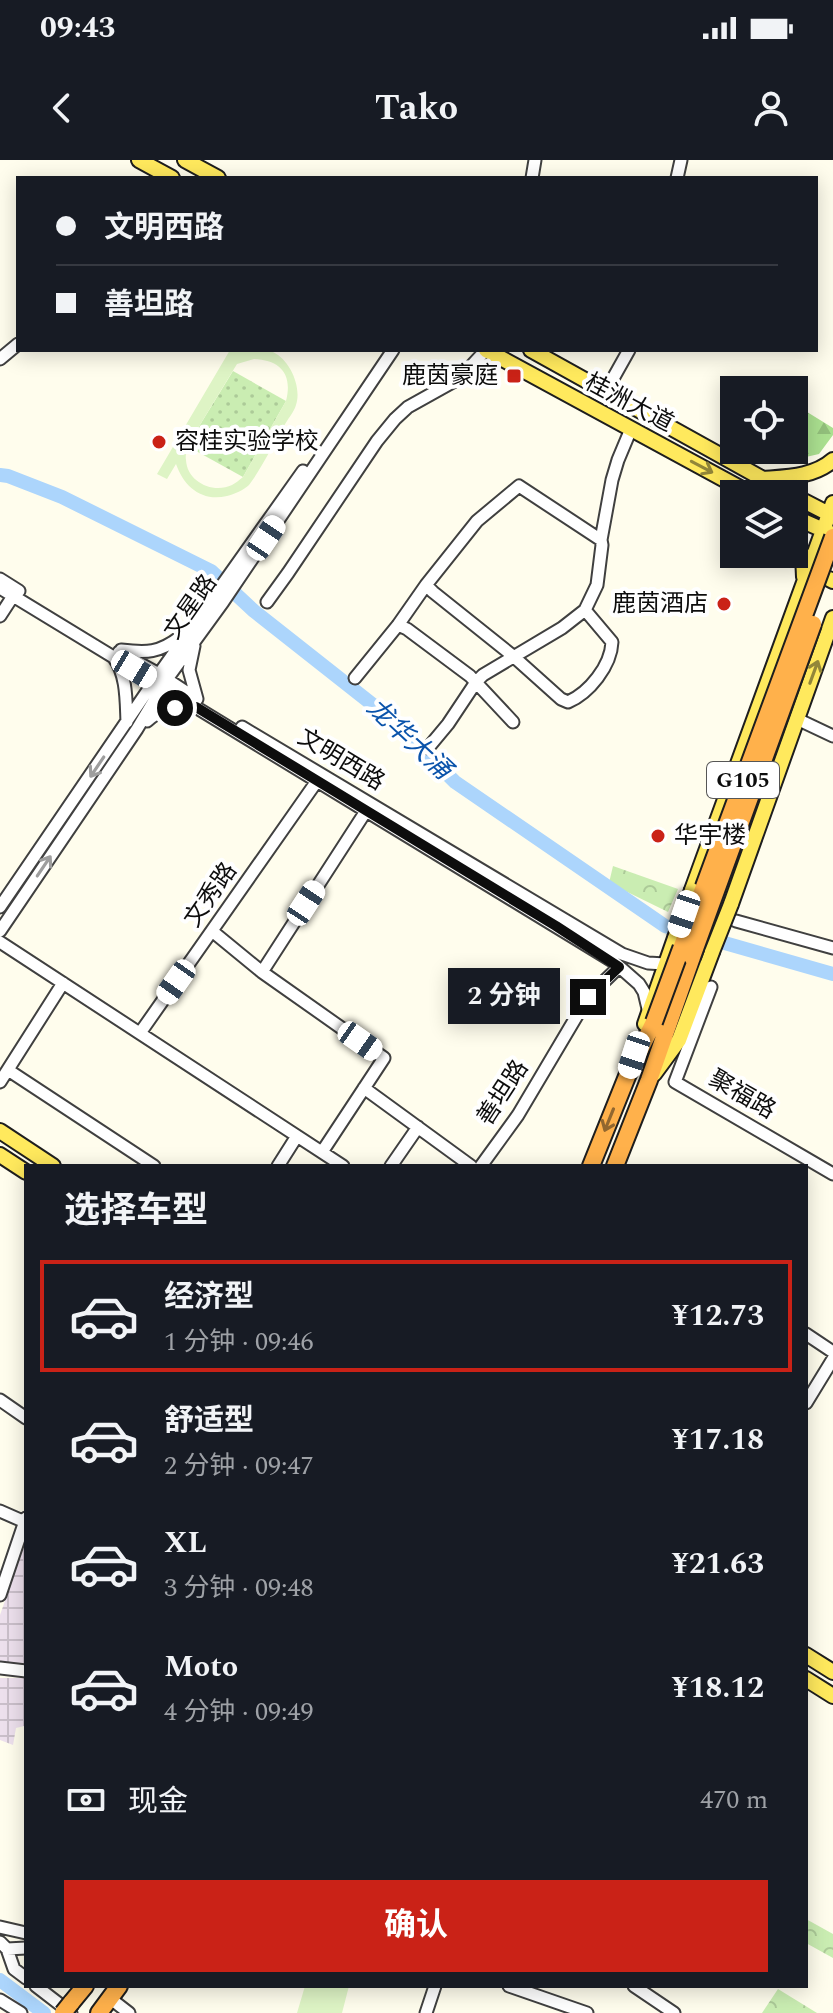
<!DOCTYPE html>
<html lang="zh">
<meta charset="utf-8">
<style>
body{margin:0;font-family:Spectral,"Noto Sans SC",serif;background:#20242c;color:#f1f3f6;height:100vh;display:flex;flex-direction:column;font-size:30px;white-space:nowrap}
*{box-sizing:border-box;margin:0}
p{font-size:26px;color:#9ea1a6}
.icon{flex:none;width:44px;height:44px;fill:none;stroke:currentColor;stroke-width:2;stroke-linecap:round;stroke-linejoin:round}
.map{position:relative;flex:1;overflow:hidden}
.sheet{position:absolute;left:24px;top:1004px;width:784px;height:824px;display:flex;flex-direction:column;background:#171b24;border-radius:0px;box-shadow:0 4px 20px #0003}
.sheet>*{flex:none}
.banner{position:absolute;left:16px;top:16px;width:802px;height:176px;border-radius:0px;box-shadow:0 4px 20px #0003;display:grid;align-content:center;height:176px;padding:0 40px;background:#171b24}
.fabs{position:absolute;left:720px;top:216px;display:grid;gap:16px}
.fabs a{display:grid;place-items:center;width:88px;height:88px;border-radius:0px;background:#171b24;box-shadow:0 4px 20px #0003;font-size:40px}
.end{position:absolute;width:36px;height:36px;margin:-18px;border:10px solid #0d0d0d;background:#fff;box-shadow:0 0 0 4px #fff}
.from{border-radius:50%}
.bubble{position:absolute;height:56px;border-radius:0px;background:#171b24;box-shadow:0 4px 20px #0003;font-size:26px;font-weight:700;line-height:56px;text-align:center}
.car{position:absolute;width:24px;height:48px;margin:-24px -12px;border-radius:10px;box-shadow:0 0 6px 2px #0007;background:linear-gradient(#fff 24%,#345 0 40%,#fff 0 76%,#345 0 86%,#fff 0)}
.banner b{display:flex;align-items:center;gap:28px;height:76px;font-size:30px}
.banner b+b{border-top:2px solid #363941}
.banner i{width:20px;height:20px;background:#f1f3f6}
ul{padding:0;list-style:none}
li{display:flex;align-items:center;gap:24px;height:112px;margin:0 16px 12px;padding:0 24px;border:4px solid transparent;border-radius:0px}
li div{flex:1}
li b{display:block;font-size:30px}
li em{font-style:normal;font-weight:700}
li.current{border-color:#ca2217}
li>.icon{width:72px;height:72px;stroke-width:1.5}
h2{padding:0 40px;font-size:36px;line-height:96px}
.pay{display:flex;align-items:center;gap:20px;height:88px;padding:0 40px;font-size:30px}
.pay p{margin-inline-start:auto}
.cta{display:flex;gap:16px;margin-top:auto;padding:16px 40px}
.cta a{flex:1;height:92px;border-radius:0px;background:#ca2217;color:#fff;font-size:32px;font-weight:700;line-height:92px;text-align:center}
.status{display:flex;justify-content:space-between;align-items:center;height:56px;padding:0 40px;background:#171b24;direction:ltr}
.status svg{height:22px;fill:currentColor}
header{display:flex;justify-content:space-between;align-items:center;height:104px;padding:0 40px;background:#171b24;font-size:36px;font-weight:700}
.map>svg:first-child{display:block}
</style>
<div class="status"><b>09:43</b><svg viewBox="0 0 49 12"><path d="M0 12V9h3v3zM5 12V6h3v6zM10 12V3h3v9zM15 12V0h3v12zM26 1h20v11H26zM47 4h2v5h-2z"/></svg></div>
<header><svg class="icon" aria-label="back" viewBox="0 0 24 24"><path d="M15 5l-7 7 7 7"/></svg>Tako<svg class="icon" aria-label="person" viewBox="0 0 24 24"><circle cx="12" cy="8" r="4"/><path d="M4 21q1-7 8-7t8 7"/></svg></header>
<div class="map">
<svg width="833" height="1853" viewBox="0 0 833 1853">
<defs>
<pattern id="industrial-grid" width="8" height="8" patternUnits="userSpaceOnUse" patternTransform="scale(2)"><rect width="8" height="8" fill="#ede0ed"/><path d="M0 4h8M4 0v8" fill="none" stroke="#cabfca"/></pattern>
<pattern id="grass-dots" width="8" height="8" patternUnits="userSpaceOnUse" patternTransform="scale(2)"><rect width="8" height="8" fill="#caedb2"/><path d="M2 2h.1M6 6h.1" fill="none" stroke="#acca98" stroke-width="1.8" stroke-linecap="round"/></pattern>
<pattern id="forest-firs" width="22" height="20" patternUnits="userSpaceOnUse" patternTransform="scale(2)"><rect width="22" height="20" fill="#abe090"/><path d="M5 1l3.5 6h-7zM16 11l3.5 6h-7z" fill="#92bf7b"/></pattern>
<pattern id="park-crowns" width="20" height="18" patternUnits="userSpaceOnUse" patternTransform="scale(2)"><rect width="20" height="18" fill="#caedb2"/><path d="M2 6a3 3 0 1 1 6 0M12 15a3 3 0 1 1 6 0" fill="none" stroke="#acca98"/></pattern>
</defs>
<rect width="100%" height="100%" fill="#fffded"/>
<!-- industrial -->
<path fill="url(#industrial-grid)" d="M26 1381V1505L0 1502V1455Z
M0 1518H25L24 1566 16 1568 13 1585 0 1580Z"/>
<!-- grass -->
<path fill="url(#grass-dots)" d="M233 211 286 241 243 317 187 286Z"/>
<!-- forest -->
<path fill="url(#forest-firs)" d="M799 247 833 268V275L819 294C796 300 777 302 754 296L755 290H794V248Z"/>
<!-- park -->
<path fill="url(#park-crowns)" d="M613 706 678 729 668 752 609 723Z
M806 1759 833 1774V1798L806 1783Z
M778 1829 817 1853H762Z"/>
<!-- pitch -->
<path fill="#def4c5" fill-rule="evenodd" d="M230 190H242V192C252 190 264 188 273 192 290 200 302 227 296 245 294 252 287 260 284 266 274 283 260 311 249 325 244 330 234 334 227 336 202 342 184 327 176 304L167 319 157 314ZM254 199C280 200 293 214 286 241L243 317C239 320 236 323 232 325 213 334 187 322 186 300 185 295 187 291 187 286L237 204Z
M305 1826H349L342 1853H297Z"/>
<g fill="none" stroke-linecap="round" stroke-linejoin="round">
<!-- river -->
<path stroke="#acd5fc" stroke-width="14" d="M0 315 8 316 62 337 211 411 254 451 396 563 455 622 665 766 833 814
M0 1820 44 1853"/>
<defs>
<path id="minor" d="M532 18 535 0
M677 18 681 0
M0 199 18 184
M606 231 629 190
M0 419 19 431
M426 425 433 432 513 496 561 539 568 542C589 533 611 506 612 482L585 450
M0 428 614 802 639 824 644 832 649 853
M267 442 288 413 377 281 395 259 408 247 460 218 486 190
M0 456 13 436
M398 465 407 469 470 516 513 562
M194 486 189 510 197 539
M121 490C147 493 159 493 180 477
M119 492 159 514 197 539
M114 498C127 515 126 541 127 562
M355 518 398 465 426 425 477 361 519 326 601 380
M797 559 833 576
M147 561C163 547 173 548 193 547
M242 567 622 794 648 803 665 804
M428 588 448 564 476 522 483 515 562 468 585 450 597 425 602 385 601 380 612 320 618 300 631 269
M0 747 159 514 303 311
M736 761 833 788
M0 771 137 569 167 519 223 442 393 190
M212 771 262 812 384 898 322 992
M0 782 343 1006
M262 812 366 651
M711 827 675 922 833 1014
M140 873 317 621
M8 910 154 1006
M0 922 63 823
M364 928 471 1006
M278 1006 297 976
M391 1006 418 967
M481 1006 518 955 588 837 619 807
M806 1174 833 1192
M0 1240 26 1258
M806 1243 833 1199
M0 1351 25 1362
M0 1435 26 1358
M0 1508 26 1511
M0 1767 26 1773
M0 1782 7 1789 14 1809 26 1818
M7 1789 26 1788
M36 1826 71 1853
M509 1826 587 1853
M634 1826 674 1853
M111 1839 129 1853
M0 1840 21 1853
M426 1853 435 1826"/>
<path id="major" d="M139 0 172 18
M185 0 218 18
M486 190 751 334
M531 190 790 334
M762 319C786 317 814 317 833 300
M794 336 833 356
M794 357 830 373
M794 376 803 395 804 417
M809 421C818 417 825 416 833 421
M692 730 833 343
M731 744 833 458
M645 864 675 778
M654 914 679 880 712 792
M0 971 53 1006
M0 995 26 1012
M806 1495 833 1512
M806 1519 833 1536"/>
<path id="highway" d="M591 1006 628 914 654 862
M615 1006 649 920 692 797
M71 1843 85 1826
M99 1853 119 1826"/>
</defs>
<!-- minor casing -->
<use href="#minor" stroke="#404040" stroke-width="15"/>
<!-- major casing -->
<use href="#major" stroke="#1e1e1e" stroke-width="18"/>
<!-- highway casing -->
<use href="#highway" stroke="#1e1e1e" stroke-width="20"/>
<!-- minor -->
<use href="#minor" stroke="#fff" stroke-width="11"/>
<!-- major -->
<use href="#major" stroke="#ffe95d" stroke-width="14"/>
<!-- highway -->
<use href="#highway" stroke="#ffb14b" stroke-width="16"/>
<defs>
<path id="major-bridge" d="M675 778 692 730
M712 792 731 744"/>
<path id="highway-bridge" d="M692 797 813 464
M654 862 833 377
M63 1853 71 1843"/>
</defs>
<!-- major-bridge casing -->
<use href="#major-bridge" stroke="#1e1e1e" stroke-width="18" stroke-linecap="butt"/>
<!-- highway-bridge casing -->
<use href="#highway-bridge" stroke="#1e1e1e" stroke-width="20" stroke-linecap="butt"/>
<!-- major-bridge -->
<use href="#major-bridge" stroke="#ffe95d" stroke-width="14"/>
<!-- highway-bridge -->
<use href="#highway-bridge" stroke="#ffb14b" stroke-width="16"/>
</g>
<!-- one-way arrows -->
<defs><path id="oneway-shaft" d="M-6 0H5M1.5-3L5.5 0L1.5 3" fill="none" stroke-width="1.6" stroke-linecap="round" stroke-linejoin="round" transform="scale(2)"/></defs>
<g stroke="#928639">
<use href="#oneway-shaft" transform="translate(702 307) rotate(28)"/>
<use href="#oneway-shaft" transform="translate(814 512) rotate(-70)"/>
</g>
<g stroke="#9e9e9e">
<use href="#oneway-shaft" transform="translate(97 607) rotate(124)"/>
<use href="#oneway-shaft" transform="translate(44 706) rotate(-56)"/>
</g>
<use stroke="#92672f" href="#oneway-shaft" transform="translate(609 960) rotate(112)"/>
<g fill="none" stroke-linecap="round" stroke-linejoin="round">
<!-- route -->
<path stroke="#0d0d0d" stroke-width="10" d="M175 548 196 547 556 766 619 807 588 837"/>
</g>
<!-- markers -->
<g fill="#ca2217" stroke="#fff" stroke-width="3">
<rect x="506" y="208" width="16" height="16" rx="4"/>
<circle cx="159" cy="282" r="8"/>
<circle cx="724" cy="444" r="8"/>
<circle cx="658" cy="676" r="8"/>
</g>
<g text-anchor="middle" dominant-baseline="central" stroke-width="8" stroke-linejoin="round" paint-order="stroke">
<!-- shield labels -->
<rect fill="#fff" stroke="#565656" stroke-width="2" x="707" y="602" width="72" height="36" rx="6"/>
<g font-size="22" font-weight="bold" fill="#0d0d0d">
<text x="743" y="620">G105</text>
</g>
<!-- poi labels -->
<g font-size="24" fill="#0d0d0d" stroke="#fff" text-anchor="end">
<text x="498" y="216">鹿茵豪庭</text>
<text x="175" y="282" text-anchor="start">容桂实验学校</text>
<text x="708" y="444">鹿茵酒店</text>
<text x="674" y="676" text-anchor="start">华宇楼</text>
</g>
<!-- street labels -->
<g font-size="24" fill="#0d0d0d" stroke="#fff">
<text transform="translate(629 243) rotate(28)">桂洲大道</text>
<text transform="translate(191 447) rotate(-55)">文星路</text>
<text transform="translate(341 600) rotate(31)">文明西路</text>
<text transform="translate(211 735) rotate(-55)">文秀路</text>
<text transform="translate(503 933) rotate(-57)">善坦路</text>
<text transform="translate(742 935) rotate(30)">聚福路</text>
</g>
<!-- water labels -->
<g font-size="26" font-style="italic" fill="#0a53ab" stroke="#fff">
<text transform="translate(409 579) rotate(43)">龙华大涌</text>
</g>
</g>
</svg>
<div class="fabs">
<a><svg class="icon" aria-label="locate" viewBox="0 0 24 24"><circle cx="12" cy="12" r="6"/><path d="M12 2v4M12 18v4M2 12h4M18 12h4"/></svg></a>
<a><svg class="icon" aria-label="layers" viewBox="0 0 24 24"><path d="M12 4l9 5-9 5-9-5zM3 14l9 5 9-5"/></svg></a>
</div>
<i class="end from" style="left:175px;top:548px"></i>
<i class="end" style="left:588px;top:837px"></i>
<div class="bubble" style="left:448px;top:808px;width:112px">2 分钟</div>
<i class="car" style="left:266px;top:378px;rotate:34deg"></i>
<i class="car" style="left:134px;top:509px;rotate:121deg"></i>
<i class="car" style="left:306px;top:743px;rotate:33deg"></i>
<i class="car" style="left:684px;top:754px;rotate:199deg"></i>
<i class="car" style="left:176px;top:822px;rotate:215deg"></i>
<i class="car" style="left:360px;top:881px;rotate:125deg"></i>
<i class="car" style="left:634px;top:895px;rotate:198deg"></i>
<div class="banner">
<b><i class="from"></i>文明西路</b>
<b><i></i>善坦路</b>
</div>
<section class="sheet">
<h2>选择车型</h2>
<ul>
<li class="current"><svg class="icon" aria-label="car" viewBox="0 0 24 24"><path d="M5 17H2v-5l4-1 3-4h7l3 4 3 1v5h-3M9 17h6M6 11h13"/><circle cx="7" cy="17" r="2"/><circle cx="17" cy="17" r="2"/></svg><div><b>经济型</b><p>1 分钟 · 09:46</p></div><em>¥12.73</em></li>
<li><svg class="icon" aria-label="car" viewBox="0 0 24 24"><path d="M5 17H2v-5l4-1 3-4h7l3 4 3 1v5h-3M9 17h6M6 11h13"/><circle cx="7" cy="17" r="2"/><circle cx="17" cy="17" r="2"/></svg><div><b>舒适型</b><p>2 分钟 · 09:47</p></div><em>¥17.18</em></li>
<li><svg class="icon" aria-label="car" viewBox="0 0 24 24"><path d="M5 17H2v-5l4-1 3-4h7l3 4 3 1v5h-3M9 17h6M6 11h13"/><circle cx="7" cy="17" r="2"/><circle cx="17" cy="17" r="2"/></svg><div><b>XL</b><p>3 分钟 · 09:48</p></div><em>¥21.63</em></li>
<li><svg class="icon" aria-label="car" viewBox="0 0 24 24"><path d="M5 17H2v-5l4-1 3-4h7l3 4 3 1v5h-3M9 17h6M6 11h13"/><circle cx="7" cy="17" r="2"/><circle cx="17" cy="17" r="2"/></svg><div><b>Moto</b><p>4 分钟 · 09:49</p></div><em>¥18.12</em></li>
</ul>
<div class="pay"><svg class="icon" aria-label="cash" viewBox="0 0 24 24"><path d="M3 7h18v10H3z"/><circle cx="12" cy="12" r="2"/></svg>现金<p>470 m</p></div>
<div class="cta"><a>确认</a></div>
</section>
</div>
